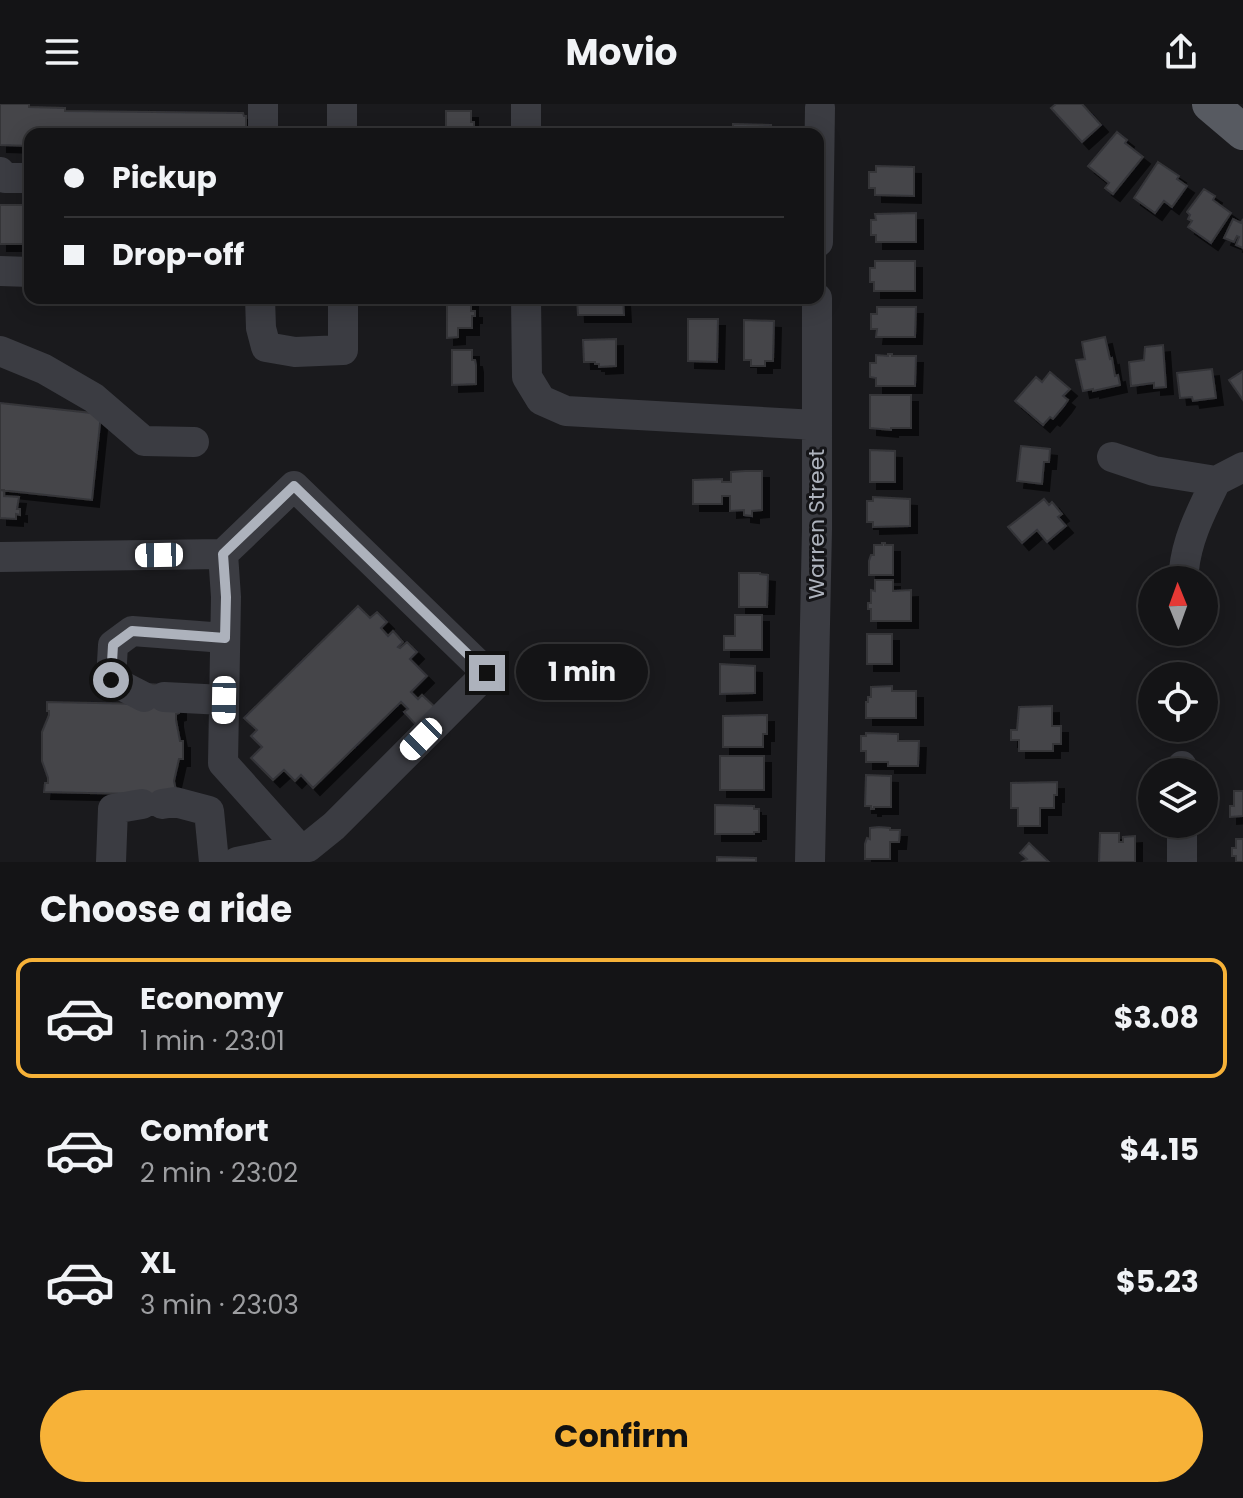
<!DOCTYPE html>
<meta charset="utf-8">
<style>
body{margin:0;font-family:Poppins,sans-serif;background:#1d1d1f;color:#f1f3f6;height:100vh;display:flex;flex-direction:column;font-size:30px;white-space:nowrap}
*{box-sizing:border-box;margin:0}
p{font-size:26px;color:#9d9ea1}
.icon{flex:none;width:44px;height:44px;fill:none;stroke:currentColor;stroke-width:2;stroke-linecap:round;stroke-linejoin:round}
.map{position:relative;height:758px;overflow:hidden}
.panel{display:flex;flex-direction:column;background:#141416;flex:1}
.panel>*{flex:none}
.hud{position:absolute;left:24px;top:24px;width:800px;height:176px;border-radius:16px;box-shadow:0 4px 20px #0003,0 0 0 2px #333335;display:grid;align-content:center;height:176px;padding:0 40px;background:#141416}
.needle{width:52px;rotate:359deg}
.buttons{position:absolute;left:1138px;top:462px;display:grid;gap:16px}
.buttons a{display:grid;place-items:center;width:80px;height:80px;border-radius:50%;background:#141416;box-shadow:0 4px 20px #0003,0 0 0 2px #333335;font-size:40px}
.end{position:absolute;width:36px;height:36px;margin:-18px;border:10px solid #adb2bc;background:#111;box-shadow:0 0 0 4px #111}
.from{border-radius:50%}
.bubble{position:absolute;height:56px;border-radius:28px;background:#141416;box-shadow:0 4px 20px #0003,0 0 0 2px #333335;font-size:26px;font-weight:700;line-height:56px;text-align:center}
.car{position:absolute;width:24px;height:48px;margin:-24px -12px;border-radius:10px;box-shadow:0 0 6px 2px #0007;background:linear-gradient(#fff 24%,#345 0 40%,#fff 0 76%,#345 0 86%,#fff 0)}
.hud b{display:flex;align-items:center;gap:28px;height:76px;font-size:30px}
.hud b+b{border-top:2px solid #333335}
.hud i{width:20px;height:20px;background:#f1f3f6}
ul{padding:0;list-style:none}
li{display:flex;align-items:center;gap:24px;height:120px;margin:0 16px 12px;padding:0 24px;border:4px solid transparent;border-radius:16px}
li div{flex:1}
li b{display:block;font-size:30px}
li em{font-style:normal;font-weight:700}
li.current{border-color:#f7b238}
li>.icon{width:72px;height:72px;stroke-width:1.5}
h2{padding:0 40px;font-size:36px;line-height:96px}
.primary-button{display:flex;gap:16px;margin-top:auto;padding:16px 40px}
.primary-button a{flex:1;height:92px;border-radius:48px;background:#f7b238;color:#111;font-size:32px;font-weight:700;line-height:92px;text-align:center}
header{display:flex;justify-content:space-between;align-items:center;height:104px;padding:0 40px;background:#141416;font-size:36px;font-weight:700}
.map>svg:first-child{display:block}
</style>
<header><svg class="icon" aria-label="menu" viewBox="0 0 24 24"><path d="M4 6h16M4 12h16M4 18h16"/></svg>Movio<svg class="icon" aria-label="share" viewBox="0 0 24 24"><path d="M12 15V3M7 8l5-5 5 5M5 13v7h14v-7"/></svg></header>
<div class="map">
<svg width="1243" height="758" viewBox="0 0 1243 758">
<defs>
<filter id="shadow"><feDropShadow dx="7" dy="7" stdDeviation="0" flood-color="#0009"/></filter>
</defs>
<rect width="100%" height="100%" fill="#1a1a1d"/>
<!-- building -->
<path fill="#44454a" stroke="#343439" stroke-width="2" filter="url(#shadow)" d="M0 0H29V3L65 4V7L243 9 244 12H246V30H30V42L0 41Z
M1056 0H1082L1101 21 1082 38 1051 4Z
M446 7H471V18H474V24H471V30H446Z
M733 20 771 21V28L776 27V30H733Z
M1117 28 1127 36 1125 39 1143 53 1113 90 1105 84 1109 79 1088 62Z
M1158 58 1179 72 1177 75 1187 82 1172 103 1164 97 1155 109 1134 94Z
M876 62 914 63V92L875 91V84H869V68H876Z
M1204 85 1215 92 1213 96 1231 109 1211 139 1188 123 1192 117 1188 115 1190 111 1187 108Z
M0 101H30V140H0Z
M916 109V138H876V131H871V116H876L875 110Z
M1233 115 1241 119 1243 115V144L1236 141 1239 133 1237 132 1234 138 1224 134Z
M875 157H915V187H874V178H870V164H875Z
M577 194H623L624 211H578Z
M471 195V207H475V212H472V224H458V233L447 234V196Z
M877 203H916L915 233H876L877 225H871V210H877Z
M688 215H718L717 258 688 257Z
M744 216 774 217 773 257H765V262H751V256H744Z
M1105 233 1110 255 1112 254 1115 272 1118 271 1120 281 1093 287V285L1083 287 1076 256 1085 255 1082 238Z
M616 235V262L599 263V260H595V258H584L583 236Z
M1163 241 1166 283 1154 284V279L1131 282 1129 258 1144 256 1145 243Z
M452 246H472V256H475L476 261V280L452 281Z
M888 250H892V252H916L915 282H876V274L870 273V259H876V251L888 252Z
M1212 265 1216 294 1193 297 1192 293 1180 294 1177 269Z
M1243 267V296L1229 276Z
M1050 268 1070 285 1063 292 1068 296 1064 302 1053 315 1050 313 1043 321 1015 297 1036 273 1042 278Z
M870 291H911V324H891V326L870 324Z
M0 299 101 310 92 396 0 386Z
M1021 342 1050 345 1049 358H1044L1042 380 1017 377Z
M870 346 895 347V378H870Z
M745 367H762V406L752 407V412L744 411V406L730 407V392H722V400H693V376L722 375V378H731V368Z
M0 386H4V392L19 393 17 405H20V411L16 410V415L0 414Z
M873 393 910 395V422L873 423V418H867V397H873Z
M1044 395 1049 401 1052 398 1062 410 1058 413 1066 422 1047 438 1037 426 1022 439 1008 423Z
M882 439H885V441H893V471H869V457L871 451H874V441H882Z
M739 469H760V470L768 471 767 503H739Z
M875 476H893V487L911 486V517H871V505H868V499H871V486L875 487Z
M358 502 370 514 377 508 387 518 381 524 388 532 393 527 403 538 398 543 400 544 407 538 417 548 410 555 427 572 411 588 418 595 422 591 436 604 418 623 404 608 408 605 401 598 313 684 301 671 295 677 284 666 273 676 251 654 262 643 251 632 257 626 244 614Z
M735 511H762V546H724V532H735Z
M867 530H892V560H867Z
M720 560 755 562V589L720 590Z
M145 580 164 581 179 601V609L176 610V616L180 637H183V655H179L174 677 177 691 44 688 45 679H48V674L42 657V628L49 611V607H47V598L144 600Z
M892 582V587H916V614H866V598H868V593H871V583Z
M1052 602V622H1061V640H1053V647H1019V636H1011V626H1017L1019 603Z
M767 611V630H763V643H723V612Z
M866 629 898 630V637H919L918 662H888V658H866V647H861V632H866Z
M720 652H764V686H720Z
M866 671 891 672V703H874V705H871V702H865Z
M1057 678V691H1054V704H1040V722H1018V704H1011V679Z
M1234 687H1243V712L1230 713V702H1234Z
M715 701 754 702V705H759V728H754V730H715Z
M879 723 890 724V726H900L899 738H890V755H865V740L867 734 870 735V724Z
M1100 729H1119V738H1123V733L1135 732V758H1099Z
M1236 735H1243V758H1236V752H1232V744H1236Z
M1029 739 1049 758H1022L1027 755 1020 749Z
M717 753 756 754V758H717Z"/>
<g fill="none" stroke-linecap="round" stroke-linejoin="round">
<!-- minor -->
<path stroke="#3b3c42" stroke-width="30" d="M263 0V30
M342 0V30
M526 0V30
M0 68 5 74H30
M818 138 820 4
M0 167 30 168
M260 194 261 224 266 243 295 248 343 246V194
M526 194 527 273 541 296 566 307 816 321
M0 247 44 265 94 294 144 337 194 338
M1112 353 1154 367 1216 377 1243 363
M223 450 226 493 223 659 300 745
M0 453 223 450 294 382 487 569 334 722 308 743 237 758
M1184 466C1187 434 1202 406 1216 377
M144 593 111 576 113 541 132 527 225 534
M164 593 224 596
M1182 668V662
M162 700 175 698 209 707 214 758
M111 758 113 705 142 700
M810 758 817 425V194
M1182 758V720"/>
<!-- major -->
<path stroke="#575a61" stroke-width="36" d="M1210 0 1243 28"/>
</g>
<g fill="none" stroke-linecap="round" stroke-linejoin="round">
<!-- route -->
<path stroke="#adb2bc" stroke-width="10" d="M111 576 113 541 132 527 225 534 226 493 223 450 294 382 487 569"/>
</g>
<g text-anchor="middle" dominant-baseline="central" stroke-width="6" stroke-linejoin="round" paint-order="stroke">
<!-- street labels -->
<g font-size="22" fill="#adb2bc" stroke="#151518">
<text transform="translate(816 420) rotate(-90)">Warren Street</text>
</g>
</g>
</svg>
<div class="buttons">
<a><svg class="needle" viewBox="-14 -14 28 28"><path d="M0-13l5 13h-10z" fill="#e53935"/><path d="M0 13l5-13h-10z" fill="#9d9ea1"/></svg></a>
<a><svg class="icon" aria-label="locate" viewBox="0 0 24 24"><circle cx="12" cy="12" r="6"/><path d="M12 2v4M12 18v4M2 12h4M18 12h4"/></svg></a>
<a><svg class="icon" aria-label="layers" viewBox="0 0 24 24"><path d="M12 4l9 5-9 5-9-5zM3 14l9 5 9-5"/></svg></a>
</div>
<i class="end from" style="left:111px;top:576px"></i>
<i class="end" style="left:487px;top:569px"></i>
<div class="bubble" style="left:516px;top:540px;width:132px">1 min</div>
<i class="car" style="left:159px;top:451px;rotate:269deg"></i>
<i class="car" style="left:224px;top:596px;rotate:181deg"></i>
<i class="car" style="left:421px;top:635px;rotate:225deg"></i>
<div class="hud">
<b><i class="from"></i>Pickup</b>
<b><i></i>Drop-off</b>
</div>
</div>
<section class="panel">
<h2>Choose a ride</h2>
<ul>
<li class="current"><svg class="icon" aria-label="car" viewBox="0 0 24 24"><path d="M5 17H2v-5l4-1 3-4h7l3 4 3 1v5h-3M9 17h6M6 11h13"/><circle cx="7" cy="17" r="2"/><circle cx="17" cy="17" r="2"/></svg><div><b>Economy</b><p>1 min · 23:01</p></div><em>$3.08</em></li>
<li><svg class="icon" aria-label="car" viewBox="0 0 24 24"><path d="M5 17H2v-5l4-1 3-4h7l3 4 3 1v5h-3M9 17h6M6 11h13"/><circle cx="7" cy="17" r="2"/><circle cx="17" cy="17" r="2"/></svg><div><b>Comfort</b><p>2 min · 23:02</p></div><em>$4.15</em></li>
<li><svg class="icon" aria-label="car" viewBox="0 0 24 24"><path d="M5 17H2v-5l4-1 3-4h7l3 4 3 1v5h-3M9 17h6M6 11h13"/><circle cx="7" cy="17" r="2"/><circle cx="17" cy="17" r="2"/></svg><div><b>XL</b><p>3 min · 23:03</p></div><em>$5.23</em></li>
</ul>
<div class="primary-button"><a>Confirm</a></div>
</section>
